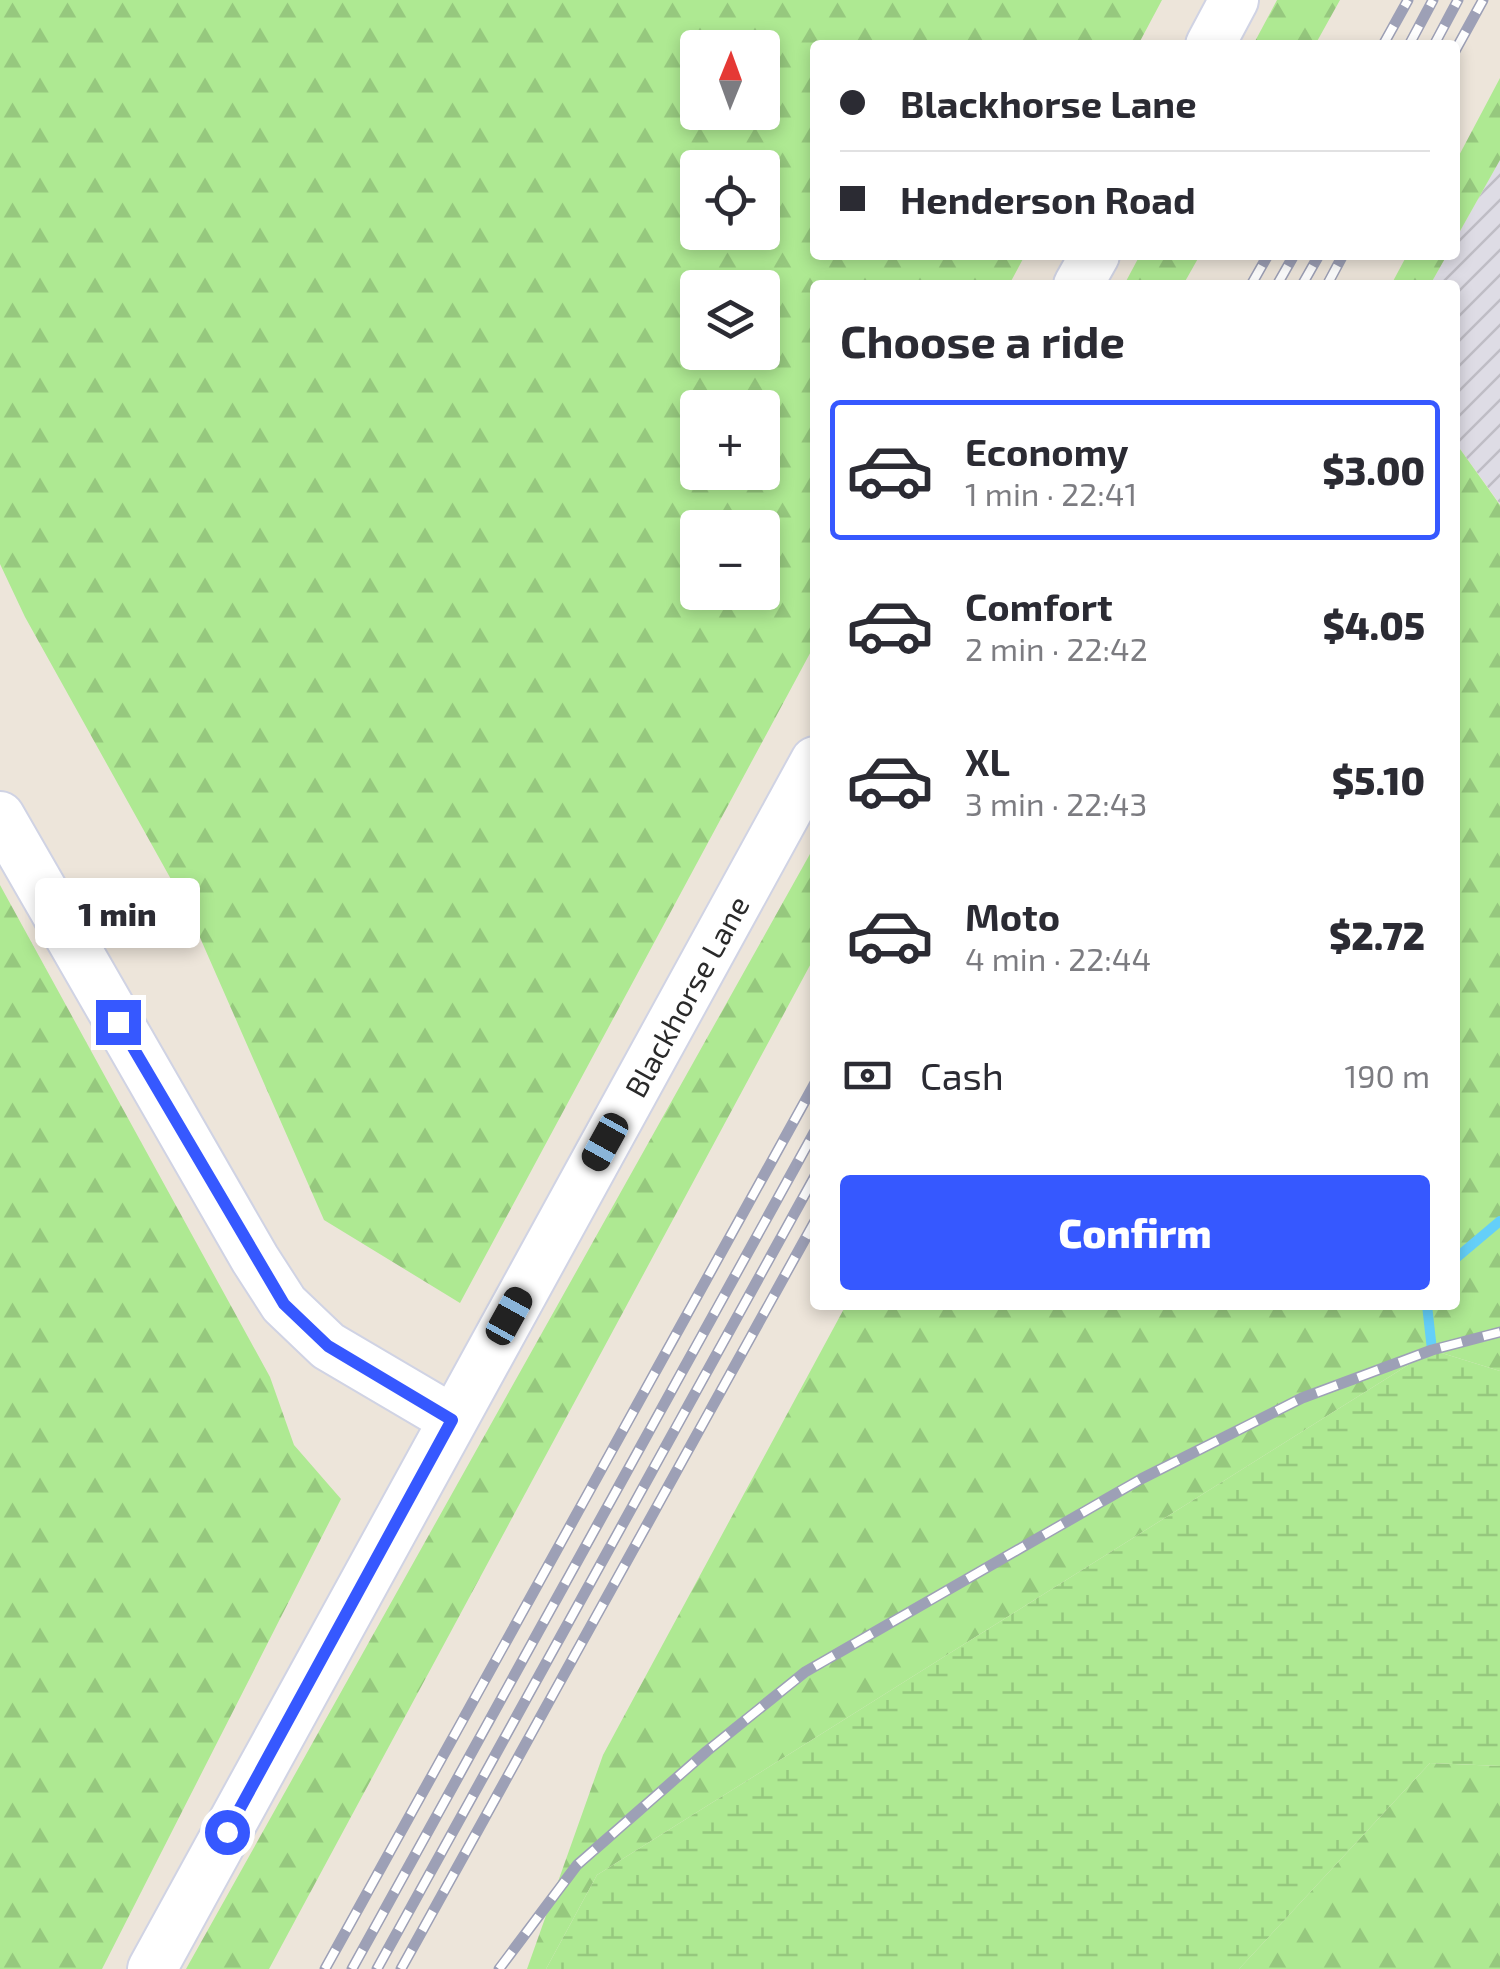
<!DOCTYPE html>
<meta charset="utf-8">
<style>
body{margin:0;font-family:"Exo 2",sans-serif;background:#f7f7f7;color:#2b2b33;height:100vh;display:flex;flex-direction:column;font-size:38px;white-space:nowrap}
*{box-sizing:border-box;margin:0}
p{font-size:32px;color:#7c7c81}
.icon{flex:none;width:55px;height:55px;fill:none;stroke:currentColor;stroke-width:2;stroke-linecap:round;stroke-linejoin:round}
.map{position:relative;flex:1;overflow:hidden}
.details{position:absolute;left:810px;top:280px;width:650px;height:1030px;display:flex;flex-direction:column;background:#fff;border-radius:10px;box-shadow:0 5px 15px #0003}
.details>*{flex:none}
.guide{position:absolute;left:810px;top:40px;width:650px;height:220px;border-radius:10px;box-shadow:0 5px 15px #0003;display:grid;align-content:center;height:220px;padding:0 30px;background:#fff}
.needle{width:65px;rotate:1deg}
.fabs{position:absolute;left:680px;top:30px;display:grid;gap:20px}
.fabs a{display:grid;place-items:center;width:100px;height:100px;border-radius:10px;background:#fff;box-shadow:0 5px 15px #0003;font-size:50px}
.end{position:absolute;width:45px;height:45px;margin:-22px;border:12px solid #3658ff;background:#fff;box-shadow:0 0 0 5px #fff}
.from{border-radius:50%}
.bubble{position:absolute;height:70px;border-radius:10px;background:#fff;box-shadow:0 5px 15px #0003;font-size:32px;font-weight:800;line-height:70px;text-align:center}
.car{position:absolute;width:30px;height:60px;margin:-30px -15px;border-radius:12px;box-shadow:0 0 8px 2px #0007;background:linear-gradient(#222 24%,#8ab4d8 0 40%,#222 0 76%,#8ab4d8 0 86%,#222 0)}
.guide b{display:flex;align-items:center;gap:35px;height:95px;font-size:38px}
.guide b+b{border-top:2px solid #e1e1e2}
.guide i{width:25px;height:25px;background:#2b2b33}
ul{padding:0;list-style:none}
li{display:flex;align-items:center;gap:30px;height:140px;margin:0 20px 15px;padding:0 10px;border:5px solid transparent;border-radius:10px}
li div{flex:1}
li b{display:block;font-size:38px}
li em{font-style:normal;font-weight:800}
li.selected{border-color:#3658ff}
li>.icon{width:90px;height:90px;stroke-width:1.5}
h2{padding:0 30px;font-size:45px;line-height:120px}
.pay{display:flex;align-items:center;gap:25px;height:110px;padding:0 30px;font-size:38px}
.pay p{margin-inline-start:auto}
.button{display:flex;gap:20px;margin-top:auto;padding:20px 30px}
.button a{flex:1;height:115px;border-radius:10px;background:#3658ff;color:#fff;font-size:40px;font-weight:800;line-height:115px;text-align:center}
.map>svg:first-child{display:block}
</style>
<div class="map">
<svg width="1500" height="1969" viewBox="0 0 1500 1969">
<defs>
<pattern id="industrial-furrows" width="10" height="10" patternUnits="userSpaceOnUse" patternTransform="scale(2.5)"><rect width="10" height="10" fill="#dedce5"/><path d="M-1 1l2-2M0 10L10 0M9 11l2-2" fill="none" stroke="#bfbdc5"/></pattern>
<pattern id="forest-firs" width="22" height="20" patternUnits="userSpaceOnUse" patternTransform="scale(2.5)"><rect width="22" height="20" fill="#aee992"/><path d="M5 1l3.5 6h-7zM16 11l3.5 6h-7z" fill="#96c87e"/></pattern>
<pattern id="wetland-marsh" width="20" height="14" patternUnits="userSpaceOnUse" patternTransform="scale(2.5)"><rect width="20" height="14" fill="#aee992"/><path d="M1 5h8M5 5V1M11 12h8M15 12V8" fill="none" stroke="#96c87e"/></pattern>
</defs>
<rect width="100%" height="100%" fill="#ede5da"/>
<!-- industrial -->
<path fill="url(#industrial-furrows)" d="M1500 160V504L1455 442V285H1430L1447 255H1455V240Z"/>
<!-- forest -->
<path fill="url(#forest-firs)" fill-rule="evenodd" d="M0 0H1162L1138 45H815V255H1025L1009 285H815V644L460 1303 324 1220 187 908 25 617 0 564ZM698 48H762V112H698ZM698 168H762V232H698ZM698 288H762V352H698ZM698 408H762V472H698ZM698 528H762V592H698Z
M1277 0H1340L1315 45H1253Z
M1500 78V160L1455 240V163Z
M1140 255H1200L1183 285H1124Z
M1407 255H1447L1430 285H1391Z
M1455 442 1500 505V1371L1432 1350 597 1875 546 1969H527L603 1755 846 1305H1455Z
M815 845V956L269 1969H186Z
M0 885 270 1377 294 1445 341 1499 102 1969H0Z
M1430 1763 1500 1766V1969H1239Z"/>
<!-- wetland -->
<path fill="url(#wetland-marsh)" d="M1432 1350 1500 1371V1766L1430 1763 1239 1969H546L597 1875Z"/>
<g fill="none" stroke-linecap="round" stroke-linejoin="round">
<!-- stream -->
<path stroke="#64cff9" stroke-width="10" d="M1455 1259 1500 1221
M1427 1305 1432 1350"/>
<defs>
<g id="minor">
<path d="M1210 45 1234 0"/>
<path d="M1078 285 1095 255"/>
<path d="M0 816 255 1259 284 1304 328 1346 452 1419"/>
<path id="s1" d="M152 1969 815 761"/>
</g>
</defs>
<!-- minor casing -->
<use href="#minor" stroke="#d0d3e4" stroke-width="52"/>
<!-- minor -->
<use href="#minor" stroke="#fff" stroke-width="48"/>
<defs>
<path id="rail" d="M1383 45 1408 0
M1409 45 1433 0
M1434 45 1458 0
M1455 51 1483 0
M1251 285 1268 255
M1277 285 1294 255
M1302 285 1319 255
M1327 285 1343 255
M325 1969 815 1083
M352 1969 815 1131
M377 1969 815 1176
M401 1969 815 1221
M499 1969 577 1865 707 1751 805 1672 1141 1479 1302 1398 1432 1350 1500 1332"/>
</defs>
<!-- rail casing -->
<use href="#rail" stroke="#9da0b6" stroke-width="11"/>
<!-- rail -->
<use href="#rail" stroke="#fff" stroke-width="8" stroke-dasharray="22" stroke-linecap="butt"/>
</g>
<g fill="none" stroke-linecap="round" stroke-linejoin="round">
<!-- route -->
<path stroke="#3658ff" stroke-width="12" d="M118 1022 284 1304 328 1346 452 1420 227 1832"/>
</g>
<g text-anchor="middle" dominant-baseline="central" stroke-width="9" stroke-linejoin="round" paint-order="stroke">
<!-- street labels -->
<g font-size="30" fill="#2a2a2a" stroke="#fff">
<text stroke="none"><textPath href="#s1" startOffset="1110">Blackhorse Lane</textPath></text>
</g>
</g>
</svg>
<div class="fabs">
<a><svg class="needle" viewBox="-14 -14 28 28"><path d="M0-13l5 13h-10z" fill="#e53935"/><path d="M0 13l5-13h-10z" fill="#7c7c81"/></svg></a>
<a><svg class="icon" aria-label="locate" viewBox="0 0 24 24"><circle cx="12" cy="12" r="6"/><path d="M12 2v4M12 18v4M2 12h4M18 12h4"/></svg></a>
<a><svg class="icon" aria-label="layers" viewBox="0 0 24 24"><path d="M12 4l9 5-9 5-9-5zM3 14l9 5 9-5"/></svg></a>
<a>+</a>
<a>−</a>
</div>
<i class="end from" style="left:227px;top:1832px"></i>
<i class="end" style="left:118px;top:1022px"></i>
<div class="bubble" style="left:35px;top:878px;width:165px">1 min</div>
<i class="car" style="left:605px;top:1142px;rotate:209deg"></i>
<i class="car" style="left:509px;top:1316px;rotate:29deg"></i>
<div class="guide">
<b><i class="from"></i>Blackhorse Lane</b>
<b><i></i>Henderson Road</b>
</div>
<section class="details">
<h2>Choose a ride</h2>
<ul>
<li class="selected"><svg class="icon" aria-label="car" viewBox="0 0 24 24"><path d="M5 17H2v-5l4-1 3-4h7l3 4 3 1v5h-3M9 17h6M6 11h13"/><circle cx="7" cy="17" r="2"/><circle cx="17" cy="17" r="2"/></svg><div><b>Economy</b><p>1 min · 22:41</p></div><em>$3.00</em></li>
<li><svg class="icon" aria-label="car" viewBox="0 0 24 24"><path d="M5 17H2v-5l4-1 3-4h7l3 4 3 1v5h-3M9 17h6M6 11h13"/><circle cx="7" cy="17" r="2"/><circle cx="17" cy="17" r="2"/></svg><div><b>Comfort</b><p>2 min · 22:42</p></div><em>$4.05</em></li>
<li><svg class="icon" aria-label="car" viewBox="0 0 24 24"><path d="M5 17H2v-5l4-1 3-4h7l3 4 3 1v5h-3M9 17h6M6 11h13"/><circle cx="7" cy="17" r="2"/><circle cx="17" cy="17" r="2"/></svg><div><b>XL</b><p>3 min · 22:43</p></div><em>$5.10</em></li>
<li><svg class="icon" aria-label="car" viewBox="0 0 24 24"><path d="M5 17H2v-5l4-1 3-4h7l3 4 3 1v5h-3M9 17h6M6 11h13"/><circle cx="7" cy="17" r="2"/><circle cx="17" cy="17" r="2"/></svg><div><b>Moto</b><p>4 min · 22:44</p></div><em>$2.72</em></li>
</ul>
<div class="pay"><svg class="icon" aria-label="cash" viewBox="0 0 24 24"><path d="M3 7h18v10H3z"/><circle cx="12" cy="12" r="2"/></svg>Cash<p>190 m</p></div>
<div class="button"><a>Confirm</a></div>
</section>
</div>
